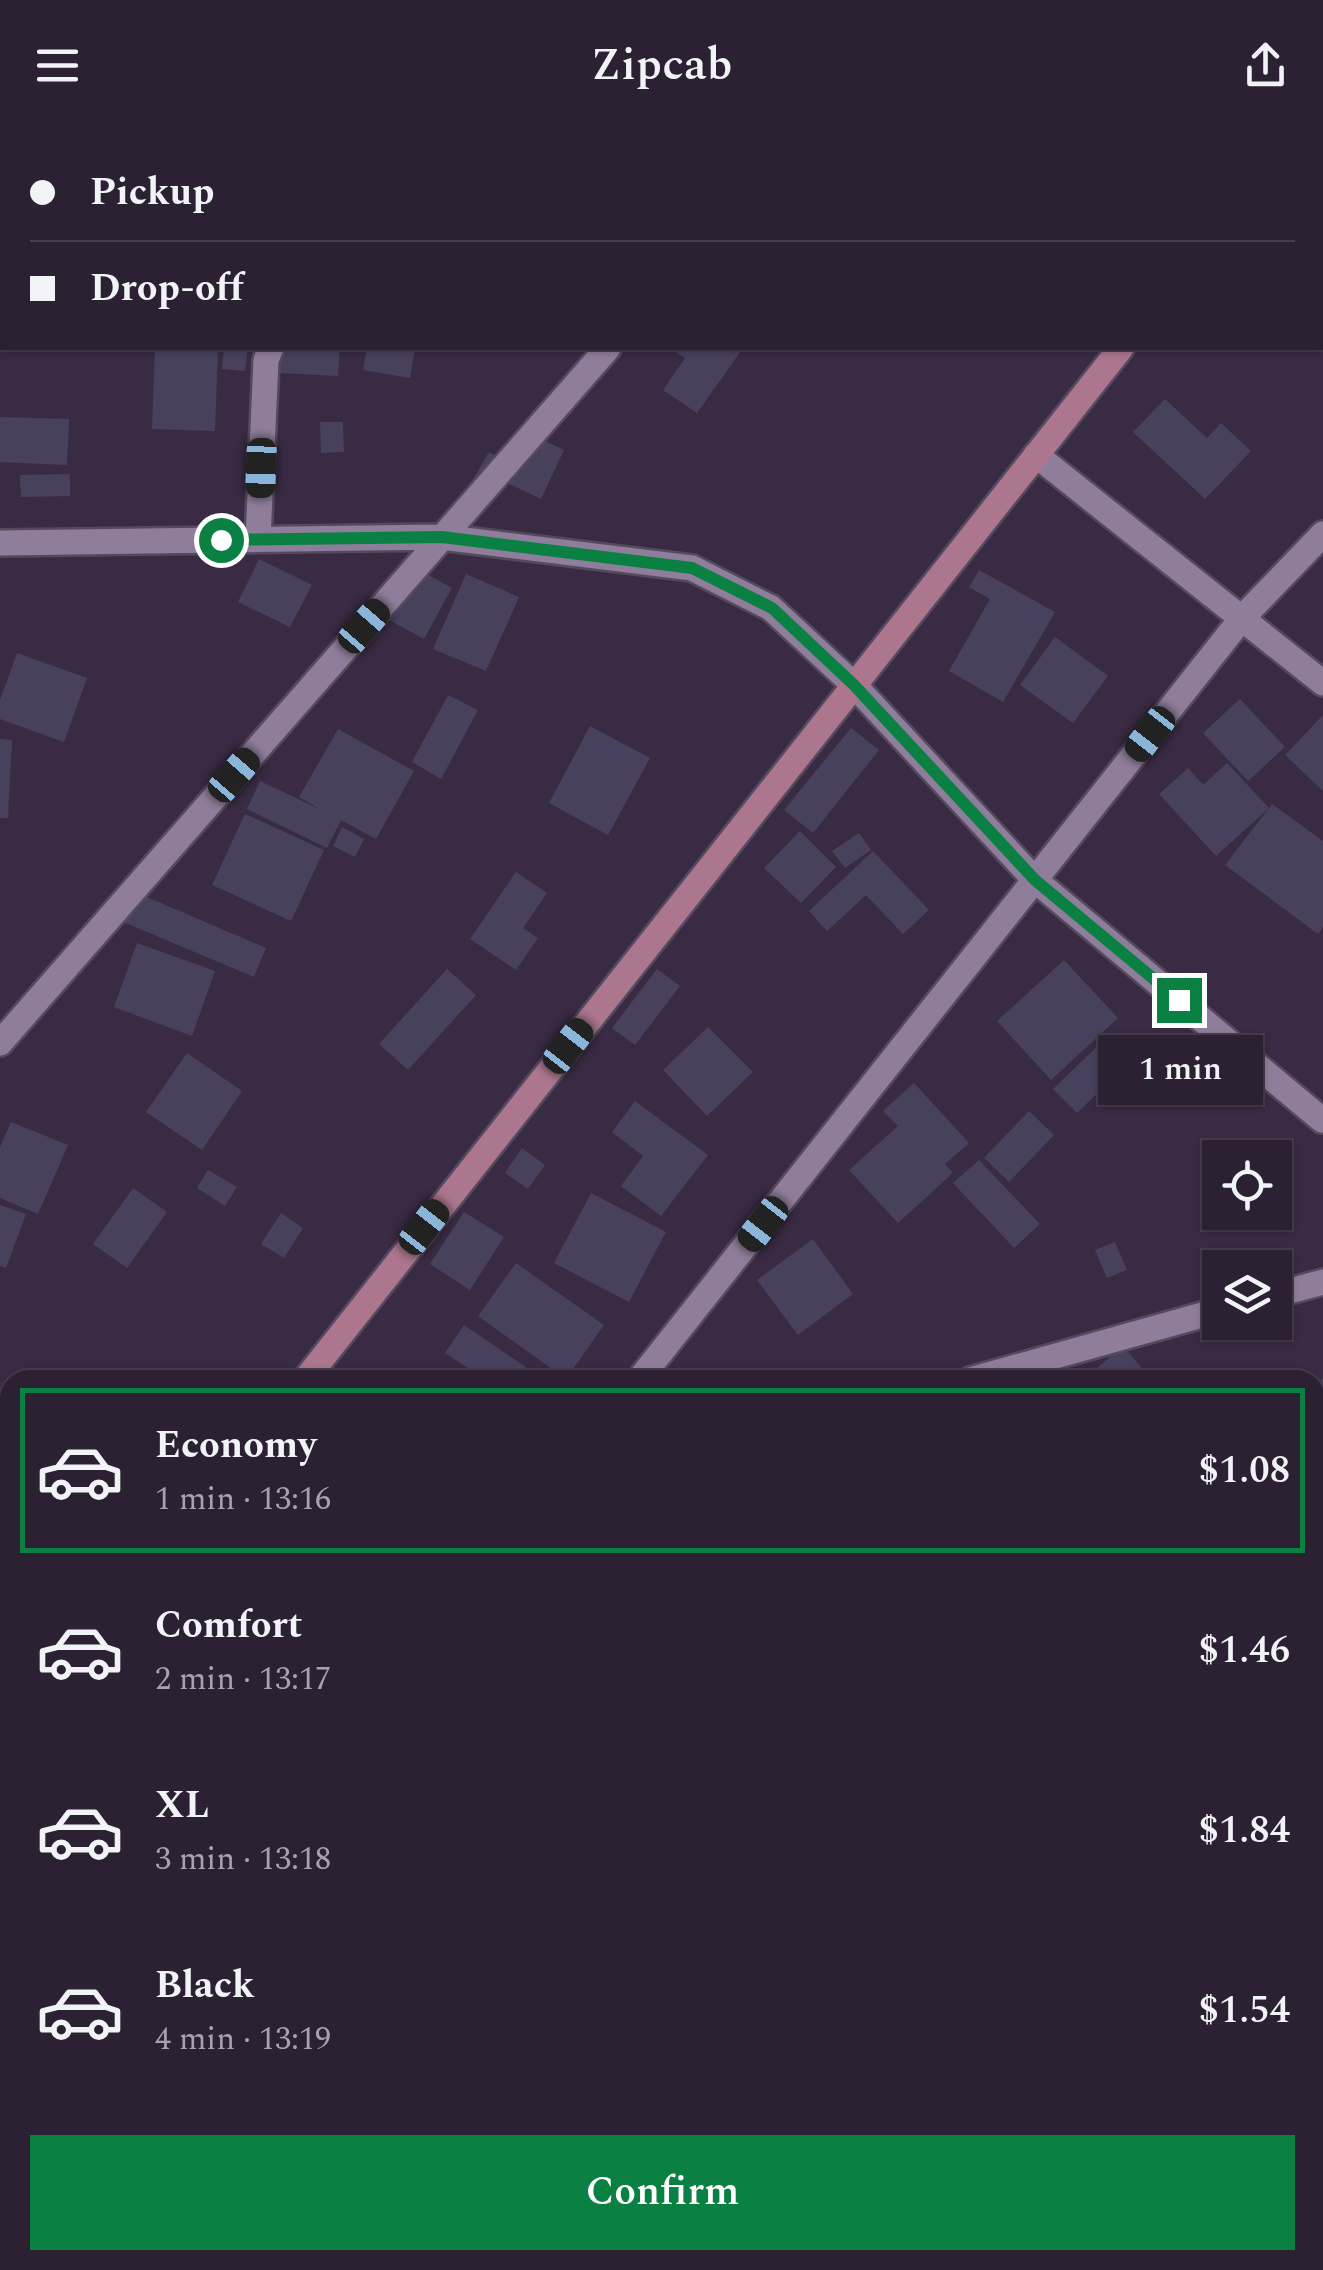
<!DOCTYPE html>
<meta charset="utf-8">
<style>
body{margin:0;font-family:Spectral,serif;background:#34283b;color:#f1f3f6;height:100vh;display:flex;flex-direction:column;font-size:38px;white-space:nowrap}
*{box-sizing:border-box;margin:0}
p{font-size:32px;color:#a6a3ac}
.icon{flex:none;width:55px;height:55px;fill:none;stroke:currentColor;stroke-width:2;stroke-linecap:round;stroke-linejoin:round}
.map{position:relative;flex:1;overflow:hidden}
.drawer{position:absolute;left:0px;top:1240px;width:1325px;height:900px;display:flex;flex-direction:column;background:#2c2033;border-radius:30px 30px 0 0;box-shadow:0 2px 8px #0004,0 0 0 2px #483e4e}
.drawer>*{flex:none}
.top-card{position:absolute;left:0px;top:0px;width:1325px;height:220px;box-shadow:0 2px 8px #0004,0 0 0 2px #483e4e;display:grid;align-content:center;height:220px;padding:0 30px;background:#2c2033}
.controls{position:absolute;left:1202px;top:1010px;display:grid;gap:20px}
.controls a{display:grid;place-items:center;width:90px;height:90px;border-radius:0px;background:#2c2033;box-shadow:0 2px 8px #0004,0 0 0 2px #483e4e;font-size:50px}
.end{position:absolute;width:45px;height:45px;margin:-22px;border:12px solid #0b8043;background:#fff;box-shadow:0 0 0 5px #fff}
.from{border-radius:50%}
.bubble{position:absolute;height:70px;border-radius:0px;background:#2c2033;box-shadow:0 2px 8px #0004,0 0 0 2px #483e4e;font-size:32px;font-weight:600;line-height:70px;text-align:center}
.car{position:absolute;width:30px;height:60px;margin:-30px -15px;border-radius:12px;box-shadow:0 0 8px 2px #0007;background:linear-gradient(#222 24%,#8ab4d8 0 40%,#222 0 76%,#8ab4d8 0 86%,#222 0)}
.top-card b{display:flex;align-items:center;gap:35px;height:95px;font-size:38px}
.top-card b+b{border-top:2px solid #483e4e}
.top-card i{width:25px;height:25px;background:#f1f3f6}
ul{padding:18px 0 0;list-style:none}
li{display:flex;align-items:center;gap:30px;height:165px;margin:0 20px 15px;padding:0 10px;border:5px solid transparent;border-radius:0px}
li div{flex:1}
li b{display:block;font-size:38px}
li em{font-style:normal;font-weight:600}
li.active{border-color:#0b8043}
li>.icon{width:90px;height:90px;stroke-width:1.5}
.cta{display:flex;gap:20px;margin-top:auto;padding:20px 30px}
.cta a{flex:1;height:115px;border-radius:0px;background:#0b8043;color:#fff;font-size:40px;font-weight:600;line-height:115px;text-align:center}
header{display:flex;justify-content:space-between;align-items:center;height:130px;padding:0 30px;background:#2c2033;font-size:45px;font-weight:600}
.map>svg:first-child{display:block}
</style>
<header><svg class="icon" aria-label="menu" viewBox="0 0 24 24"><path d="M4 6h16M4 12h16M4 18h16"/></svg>Zipcab<svg class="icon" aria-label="share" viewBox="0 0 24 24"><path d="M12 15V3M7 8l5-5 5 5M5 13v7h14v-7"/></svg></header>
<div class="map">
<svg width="1323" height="2140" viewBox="0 0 1323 2140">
<rect width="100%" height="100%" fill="#3a2b44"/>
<!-- building -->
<path fill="#48415d" d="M155 218H218L215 301 152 299Z
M224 218H248L245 241 222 239Z
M261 218H340L338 246 260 242Z
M367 218H415L410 248 363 240Z
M669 218H743L697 283 663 260 685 228Z
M1165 269 1207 308 1221 293 1251 321 1205 369 1133 302Z
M0 287 69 289 67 335 0 332Z
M320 292H343L344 322 321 323Z
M522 300 564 320 541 369 499 349Z
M489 322 504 330 485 363 470 355Z
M70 344V366L21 367 20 345Z
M259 429 312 455 290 497 238 472Z
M402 430 452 458 424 509 373 481Z
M979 440 1055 482 1003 572 949 541 990 469 969 457Z
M466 444 519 467 486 541 433 519Z
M1055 507 1108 546 1073 593 1020 555Z
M17 523 87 548 64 612 0 589V570Z
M448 565 478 580 441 649 412 632Z
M1240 569 1285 617 1248 651 1203 603Z
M1323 585V661L1285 625Z
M590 596 650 628 608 705 549 673Z
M851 598 879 620 813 703 784 680Z
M338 599 414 641 376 709 341 690 327 718 247 679 260 651 321 680 299 667Z
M0 609 12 610 8 688H0Z
M1227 633 1269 678 1272 674 1323 711V797L1318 804 1225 735 1269 678 1216 726 1159 664 1188 638 1203 655Z
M245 684 324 720 291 791 212 755Z
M342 697 364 709 355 727 333 716Z
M800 701 836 737 801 773 764 738Z
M859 703 871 720 845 738 832 721Z
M873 721 929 780 903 804 866 765 827 801 809 781Z
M516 742 547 763 523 798 538 808 516 840 470 809Z
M133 761 266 818 254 847 121 791Z
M137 813 215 841 192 906 114 877Z
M1064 830 1118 888 1051 950 997 891Z
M447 839 476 865 408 940 379 914Z
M657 839 680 856 635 915 612 898Z
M708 897 753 942 707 986 663 940Z
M1107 907 1131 931 1077 983 1053 959Z
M187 923 242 961 202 1020 146 982Z
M914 953 969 1013 945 1034 953 1043 898 1093 849 1040 898 996 883 981Z
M635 971 708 1025 661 1086 621 1056 643 1026 612 1002Z
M1029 981 1054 1005 1009 1052 984 1028Z
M11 992 68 1015 38 1084 0 1068V1017Z
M522 1018 545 1035 528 1059 505 1043Z
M979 1030 1040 1094 1014 1118 953 1053Z
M208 1040 237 1057 225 1076 197 1058Z
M133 1058 167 1082 127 1138 93 1114Z
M591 1063 666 1102 629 1172 554 1133Z
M0 1075 26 1084 6 1138 0 1136Z
M464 1082 504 1107 470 1160 430 1134Z
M281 1083 303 1098 284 1128 261 1114Z
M813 1109 853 1164 798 1205 757 1150Z
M1115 1112 1127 1140 1107 1148 1095 1120Z
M516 1133 604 1195 566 1249 478 1186Z
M464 1195 545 1250H486L445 1223Z
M1123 1216 1144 1241 1133 1250H1083Z
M1323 1248V1300L1315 1308V1255Z
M1315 1536 1323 1544V1616L1315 1624Z
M10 1734V1761L0 1755Z
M0 1780 10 1789V1868L0 1879Z
M1323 2078V2107L1315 2101V2089Z
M1323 2107V2140H1297L1305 2130H1315V2117Z
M224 2130H246L254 2135 251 2140H218Z
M488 2130H569L590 2140H483Z
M1164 2130H1260L1265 2133 1260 2140H1158Z"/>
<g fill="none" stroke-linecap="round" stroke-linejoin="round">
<defs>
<path id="street" d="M415 2 416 0
M796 2 798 0
M1036 325 1323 553
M258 409 266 230 271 218
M0 413 441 407 692 438 771 478 854 555 1035 750 1322 990
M0 913 608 218
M1275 1165 1323 1152
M639 1250 1242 488 1323 404
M970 1250 1220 1180
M0 2018 10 2026
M141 2130 153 2140
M760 2140 761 2130"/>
<path id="secondary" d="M1300 2 1302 0
M305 1250 1121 218
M0 1647 10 1635
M1315 1946 1323 1948"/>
</defs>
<!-- street casing -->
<use href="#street" stroke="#55495e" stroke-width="30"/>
<!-- secondary casing -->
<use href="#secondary" stroke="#55495e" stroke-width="30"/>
<!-- street -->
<use href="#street" stroke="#8f7e9b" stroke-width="25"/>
<!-- secondary -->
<use href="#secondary" stroke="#ab768e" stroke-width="25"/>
</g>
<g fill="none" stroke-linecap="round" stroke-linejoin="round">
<!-- route -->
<path stroke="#0b8043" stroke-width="12" d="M221 410 442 407 692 438 772 478 854 555 1035 750 1179 870"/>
</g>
</svg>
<div class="controls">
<a><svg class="icon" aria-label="locate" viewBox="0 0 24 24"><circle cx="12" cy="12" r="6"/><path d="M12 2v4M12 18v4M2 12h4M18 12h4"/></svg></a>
<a><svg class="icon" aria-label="layers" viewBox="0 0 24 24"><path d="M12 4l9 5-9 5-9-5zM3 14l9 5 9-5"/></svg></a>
</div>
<i class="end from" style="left:221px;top:410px"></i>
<i class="end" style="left:1179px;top:870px"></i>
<div class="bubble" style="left:1098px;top:905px;width:165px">1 min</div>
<i class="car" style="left:261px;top:338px;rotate:182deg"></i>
<i class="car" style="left:364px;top:496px;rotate:41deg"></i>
<i class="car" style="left:1150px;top:604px;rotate:218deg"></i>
<i class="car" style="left:234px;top:645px;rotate:41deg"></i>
<i class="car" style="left:568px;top:916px;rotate:38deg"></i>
<i class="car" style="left:763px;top:1094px;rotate:218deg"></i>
<i class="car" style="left:424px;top:1097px;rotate:38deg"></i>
<div class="top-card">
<b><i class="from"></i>Pickup</b>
<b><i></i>Drop-off</b>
</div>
<section class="drawer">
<ul>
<li class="active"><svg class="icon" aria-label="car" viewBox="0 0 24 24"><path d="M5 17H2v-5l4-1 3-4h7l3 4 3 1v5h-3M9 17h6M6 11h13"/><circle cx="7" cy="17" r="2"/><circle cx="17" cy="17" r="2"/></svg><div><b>Economy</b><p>1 min · 13:16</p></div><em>$1.08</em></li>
<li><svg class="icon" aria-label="car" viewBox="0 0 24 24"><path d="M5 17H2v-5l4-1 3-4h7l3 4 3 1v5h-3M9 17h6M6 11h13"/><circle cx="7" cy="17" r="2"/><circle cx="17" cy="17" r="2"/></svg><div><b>Comfort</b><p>2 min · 13:17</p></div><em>$1.46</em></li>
<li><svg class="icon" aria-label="car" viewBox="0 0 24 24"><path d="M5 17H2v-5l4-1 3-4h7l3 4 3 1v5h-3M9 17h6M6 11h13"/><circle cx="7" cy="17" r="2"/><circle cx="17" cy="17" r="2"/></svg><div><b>XL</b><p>3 min · 13:18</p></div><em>$1.84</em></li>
<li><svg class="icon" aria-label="car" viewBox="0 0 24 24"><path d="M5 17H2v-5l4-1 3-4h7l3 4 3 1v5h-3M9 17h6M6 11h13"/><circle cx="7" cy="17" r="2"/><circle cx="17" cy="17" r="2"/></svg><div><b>Black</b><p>4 min · 13:19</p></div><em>$1.54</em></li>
</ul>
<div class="cta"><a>Confirm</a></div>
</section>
</div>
